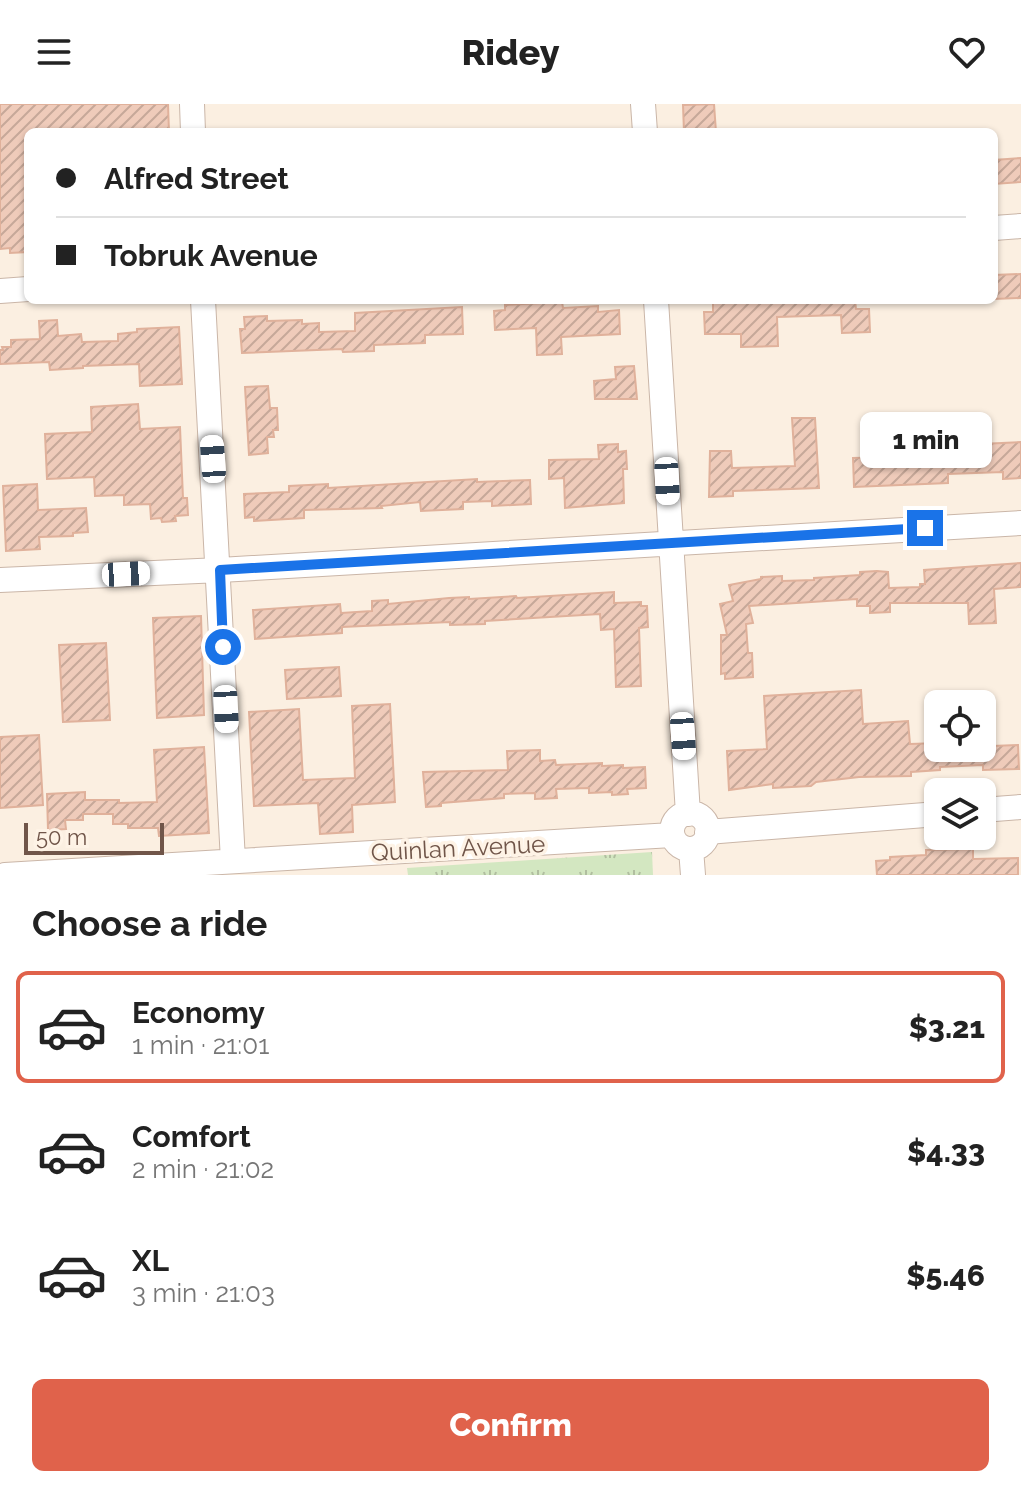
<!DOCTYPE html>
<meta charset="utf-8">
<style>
body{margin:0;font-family:Raleway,sans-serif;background:#f6f6f6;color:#222;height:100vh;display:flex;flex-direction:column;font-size:30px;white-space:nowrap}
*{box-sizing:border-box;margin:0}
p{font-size:26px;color:#767676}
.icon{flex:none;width:44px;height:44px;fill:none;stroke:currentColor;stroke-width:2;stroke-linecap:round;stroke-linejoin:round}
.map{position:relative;height:771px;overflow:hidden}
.drawer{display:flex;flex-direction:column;background:#fff;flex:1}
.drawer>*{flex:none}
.guide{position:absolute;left:24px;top:24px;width:974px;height:176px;border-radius:12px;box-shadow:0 2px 6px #0004;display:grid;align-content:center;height:176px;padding:0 32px;background:#fff}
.tools{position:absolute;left:924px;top:586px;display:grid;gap:16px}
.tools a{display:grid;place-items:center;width:72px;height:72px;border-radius:12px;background:#fff;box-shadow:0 2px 6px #0004;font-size:40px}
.scale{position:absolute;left:24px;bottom:20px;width:140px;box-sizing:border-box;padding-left:8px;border:4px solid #705549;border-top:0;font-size:22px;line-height:28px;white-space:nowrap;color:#705549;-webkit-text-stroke:6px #fef3e6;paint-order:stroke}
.end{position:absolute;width:36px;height:36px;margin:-18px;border:10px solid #1a73e8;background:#fff;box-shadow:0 0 0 4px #fff}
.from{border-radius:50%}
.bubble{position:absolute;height:56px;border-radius:12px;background:#fff;box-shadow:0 2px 6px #0004;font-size:26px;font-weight:800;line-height:56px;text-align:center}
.car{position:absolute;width:24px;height:48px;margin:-24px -12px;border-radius:10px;box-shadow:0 0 6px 2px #0007;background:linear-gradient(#fff 24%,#345 0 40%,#fff 0 76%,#345 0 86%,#fff 0)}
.guide b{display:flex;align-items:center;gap:28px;height:76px;font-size:30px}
.guide b+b{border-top:2px solid #e0e0e0}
.guide i{width:20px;height:20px;background:#222}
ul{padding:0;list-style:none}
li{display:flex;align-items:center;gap:24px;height:112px;margin:0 16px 12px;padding:0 16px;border:4px solid transparent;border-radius:12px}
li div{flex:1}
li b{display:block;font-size:30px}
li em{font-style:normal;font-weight:800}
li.active{border-color:#e0624b}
li>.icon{width:72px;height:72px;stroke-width:1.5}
h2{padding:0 32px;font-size:36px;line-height:96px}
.cta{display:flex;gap:16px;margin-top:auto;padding:16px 32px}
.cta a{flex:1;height:92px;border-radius:12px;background:#e0624b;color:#fff;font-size:32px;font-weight:800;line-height:92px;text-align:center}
header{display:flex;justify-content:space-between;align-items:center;height:104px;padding:0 32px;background:#fff;font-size:36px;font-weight:800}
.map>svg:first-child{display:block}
</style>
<header><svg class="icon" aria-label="menu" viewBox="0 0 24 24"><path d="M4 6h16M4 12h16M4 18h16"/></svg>Ridey<svg class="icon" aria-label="heart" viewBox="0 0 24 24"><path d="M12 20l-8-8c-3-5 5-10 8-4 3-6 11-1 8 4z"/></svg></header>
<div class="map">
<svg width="1021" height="771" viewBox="0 0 1021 771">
<defs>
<pattern id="park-tufts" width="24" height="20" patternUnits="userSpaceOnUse" patternTransform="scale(2)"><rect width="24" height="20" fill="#d3e7c1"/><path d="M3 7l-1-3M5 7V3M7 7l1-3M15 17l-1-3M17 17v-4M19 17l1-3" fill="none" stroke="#b0be9f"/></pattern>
<pattern id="building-hatch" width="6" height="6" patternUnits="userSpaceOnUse" patternTransform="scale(2)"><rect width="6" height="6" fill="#efcbba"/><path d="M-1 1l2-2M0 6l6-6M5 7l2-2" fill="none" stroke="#c6a899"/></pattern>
</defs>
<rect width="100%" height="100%" fill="#fbefe1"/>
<!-- park -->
<path fill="url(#park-tufts)" d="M652 748 653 771H408L407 764Z"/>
<!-- building -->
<path fill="url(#building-hatch)" stroke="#e0b19b" stroke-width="2" d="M0 0H168L169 28H28V148L10 149V144L0 145Z
M714 0 716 28H684L683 1Z
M1021 54V78L994 80V56Z
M1021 170V194L994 195V171Z
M713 196H760V198L855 196 856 205H869L870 228 842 229 841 211 777 213 778 242 741 243V230H705L704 208H713Z
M562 198 563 204 598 202V208L619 206 620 230 561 233 562 250 537 251 536 224 495 226 494 207 505 206V201Z
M462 203 463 230 425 231V239L374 241V247L343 248 342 245 242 249 240 225H245L244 213 267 212V217L302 216V220L319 219V228L355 227V209Z
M57 216 58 232 81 230 82 238 118 237V230L137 228V225L179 223 182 280 140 282 139 260 83 262V264L50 266 49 258 0 260V246H3L2 243H11V236L40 235 39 217Z
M634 262 637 295H595L594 277 616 275 615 263Z
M268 282 270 304H277L278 326H273L274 333H267L268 349 249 351 245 283Z
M138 300 140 325 180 323 183 394H187L188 411 175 412 176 417 162 418 161 414 151 415 150 400 124 401V391L95 392 94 373 47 375 45 330 92 328 91 303Z
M792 314H815L819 384 733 387V392L709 393 710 347H731L732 364 795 362Z
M946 325 947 349 981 347V340L1021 338V374L1003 375V368L948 370V379L854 383 853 354 893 353 892 328Z
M618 340V348L626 347 627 365H623L624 399 565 404 564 374 549 375V356L599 355 598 341Z
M477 375V378L530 376 531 400 492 402V397L463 398V405L421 407 420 398 381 402 382 404 304 406V414L254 417V413L245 414 244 390 289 388V382L328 380V384Z
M37 380 38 406 86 404 88 428 73 429V432L39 433 40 445 6 447 3 382Z
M1021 459V483L994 485 996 519 969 520 968 499H890V508L870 509V502H857V495L749 502 753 519 746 520 748 549H752L753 573 725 575V569L721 570V531H727L720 500 733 497 729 481 761 475V473L782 472V477L814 476V474L860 471V468L877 467 888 468 889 484 920 483V480H925L924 466Z
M614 488V499L641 498V502H647L648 523 639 524 641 582 616 583 614 525 601 526 600 510 485 517V520L450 521V518L342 523V529L255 535 253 506 340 500 341 509 372 507V497L388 496V500L449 494 469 493V495L516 492 517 494Z
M201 512 204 611 157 614 153 514Z
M106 539 110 616 63 618 59 541Z
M339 563 341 592 287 595 285 566Z
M861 586 863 620 908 617 910 640 938 639V644L1018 641 1019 665 983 666V661L940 663V666L911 668V672L859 673 816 678 811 682 773 684V680L729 686 727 647 767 645 764 592Z
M390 600 395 698 352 701 353 728 320 730 318 699 254 702 249 608 299 605 303 676 355 674 352 602Z
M39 631 43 701 0 704V633Z
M204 643 209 729 159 732 158 724H128V720H113V710H83V716H65L66 725 48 726 47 690 85 688V696H119V699L157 698 154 646Z
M540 646V657L555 656 556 661 602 659V662L623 661V664L645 663 646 684 627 685 628 690 612 691V688L589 689V684L556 685 557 694 535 695V689L504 690V694L441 699V702L426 703 423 668 508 666 507 647Z
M973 745V755L1018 754V771H877L876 757 890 756V753L926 751V746Z"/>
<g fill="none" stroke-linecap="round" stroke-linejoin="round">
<defs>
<path id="minor" d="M192 0 193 28
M643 0 645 28
M994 124 1021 122
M0 187 28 185
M203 196 233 757
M656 196 688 710
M0 476 220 466 1021 419
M982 706 1021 703
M672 727a18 18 0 1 1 36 0a18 18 0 1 1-36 0Z
M707 728 938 710
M691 745 693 771
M5 771 672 731"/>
</defs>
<!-- minor casing -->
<use href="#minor" stroke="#cab6a8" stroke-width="26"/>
<!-- minor -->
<use href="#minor" stroke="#fff" stroke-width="24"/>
</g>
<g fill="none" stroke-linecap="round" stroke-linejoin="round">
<!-- route -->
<path stroke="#1a73e8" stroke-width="10" d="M223 543 220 466 925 424"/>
</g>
<g text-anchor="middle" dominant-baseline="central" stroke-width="7" stroke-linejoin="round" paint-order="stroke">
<!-- street labels -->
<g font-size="24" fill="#705549" stroke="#fef3e6">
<text transform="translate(458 744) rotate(-3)">Quinlan Avenue</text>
</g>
</g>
</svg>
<div class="tools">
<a><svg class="icon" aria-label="locate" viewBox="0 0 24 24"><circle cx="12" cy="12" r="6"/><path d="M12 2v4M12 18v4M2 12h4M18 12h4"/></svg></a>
<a><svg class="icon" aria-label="layers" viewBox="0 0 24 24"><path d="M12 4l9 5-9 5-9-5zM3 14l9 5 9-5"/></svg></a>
</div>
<div class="scale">50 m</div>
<i class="end from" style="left:223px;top:543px"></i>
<i class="end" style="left:925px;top:424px"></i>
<div class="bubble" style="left:860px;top:308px;width:132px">1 min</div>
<i class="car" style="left:213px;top:355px;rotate:356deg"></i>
<i class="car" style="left:667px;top:377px;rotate:177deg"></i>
<i class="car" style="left:126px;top:470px;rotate:87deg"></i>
<i class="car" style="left:226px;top:605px;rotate:177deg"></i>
<i class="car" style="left:683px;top:632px;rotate:176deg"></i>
<div class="guide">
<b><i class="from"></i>Alfred Street</b>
<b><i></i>Tobruk Avenue</b>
</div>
</div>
<section class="drawer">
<h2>Choose a ride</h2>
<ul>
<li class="active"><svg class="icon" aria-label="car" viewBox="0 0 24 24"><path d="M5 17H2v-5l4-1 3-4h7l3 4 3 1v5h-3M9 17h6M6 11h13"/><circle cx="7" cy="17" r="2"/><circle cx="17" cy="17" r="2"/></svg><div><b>Economy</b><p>1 min · 21:01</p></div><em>$3.21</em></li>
<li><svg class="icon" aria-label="car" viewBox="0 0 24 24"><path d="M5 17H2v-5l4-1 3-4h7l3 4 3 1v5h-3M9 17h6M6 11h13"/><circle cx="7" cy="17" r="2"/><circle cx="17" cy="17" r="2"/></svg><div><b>Comfort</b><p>2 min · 21:02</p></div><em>$4.33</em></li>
<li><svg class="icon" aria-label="car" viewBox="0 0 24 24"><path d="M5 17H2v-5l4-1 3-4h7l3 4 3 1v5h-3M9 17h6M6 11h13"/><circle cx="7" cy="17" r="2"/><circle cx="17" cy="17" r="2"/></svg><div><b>XL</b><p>3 min · 21:03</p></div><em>$5.46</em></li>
</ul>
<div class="cta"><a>Confirm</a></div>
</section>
